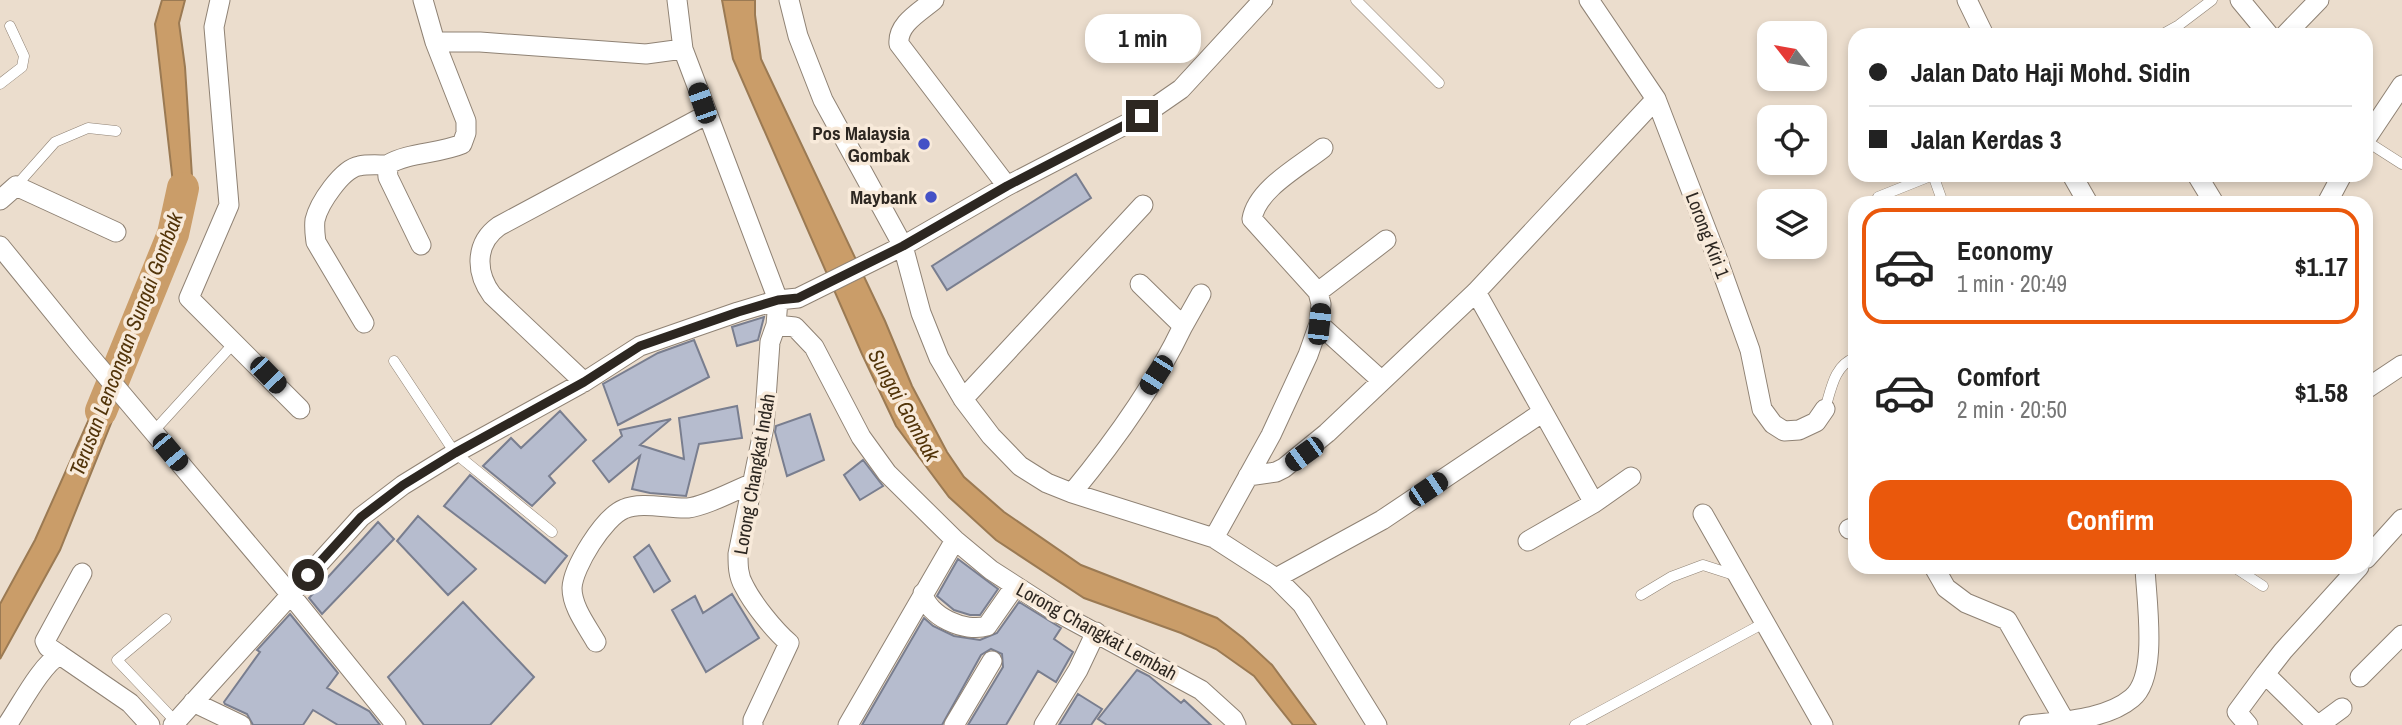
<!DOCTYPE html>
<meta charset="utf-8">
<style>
body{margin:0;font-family:"Archivo Narrow",sans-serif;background:#f6f6f6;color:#222;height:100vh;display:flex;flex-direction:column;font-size:26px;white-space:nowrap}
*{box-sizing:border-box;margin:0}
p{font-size:23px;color:#767676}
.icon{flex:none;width:38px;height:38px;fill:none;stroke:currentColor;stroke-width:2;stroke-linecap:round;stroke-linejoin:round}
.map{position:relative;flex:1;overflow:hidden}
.panel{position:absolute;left:1848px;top:196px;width:525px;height:378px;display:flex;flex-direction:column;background:#fff;border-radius:21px;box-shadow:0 4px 10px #0003}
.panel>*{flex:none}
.top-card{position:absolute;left:1848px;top:28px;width:525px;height:154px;border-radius:21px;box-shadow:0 4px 10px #0003;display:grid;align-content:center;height:154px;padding:0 21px;background:#fff}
.needle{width:46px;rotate:301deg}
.tools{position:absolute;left:1757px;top:21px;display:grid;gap:14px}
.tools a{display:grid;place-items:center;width:70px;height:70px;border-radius:14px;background:#fff;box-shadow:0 4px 10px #0003;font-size:35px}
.end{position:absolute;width:32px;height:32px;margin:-16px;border:9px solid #2d2721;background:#fff;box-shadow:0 0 0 4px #fff}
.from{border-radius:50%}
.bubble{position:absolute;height:49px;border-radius:21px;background:#fff;box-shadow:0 4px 10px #0003;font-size:23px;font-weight:800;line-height:49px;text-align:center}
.car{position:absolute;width:21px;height:42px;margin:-21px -10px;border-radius:9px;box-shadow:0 0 5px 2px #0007;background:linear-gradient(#222 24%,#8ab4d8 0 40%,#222 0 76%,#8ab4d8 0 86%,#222 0)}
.top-card b{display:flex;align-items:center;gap:24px;height:66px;font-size:26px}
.top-card b+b{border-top:2px solid #e0e0e0}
.top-card i{width:18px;height:18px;background:#222}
ul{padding:12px 0 0;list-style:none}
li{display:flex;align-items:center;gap:21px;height:116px;margin:0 14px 10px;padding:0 7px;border:4px solid transparent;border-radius:21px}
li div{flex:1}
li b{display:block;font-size:26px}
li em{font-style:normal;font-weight:800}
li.active{border-color:#ea580c}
li>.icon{width:63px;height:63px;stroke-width:1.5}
.button{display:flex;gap:14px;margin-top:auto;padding:14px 21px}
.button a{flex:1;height:80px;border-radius:21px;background:#ea580c;color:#fff;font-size:28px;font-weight:800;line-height:80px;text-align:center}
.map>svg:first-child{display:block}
</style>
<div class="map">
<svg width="2402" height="725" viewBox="0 0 2402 725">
<rect width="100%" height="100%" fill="#ebddcd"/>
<!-- water -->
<path fill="#ca9d69" stroke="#9b7a53" stroke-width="2" d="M162 0H185L179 23 185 67 193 192 189 216 182 231 167 228 174 192 155 24Z
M722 0H755V15L761 59 885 321 912 386 947 452 964 477 1004 512 1081 565 1217 618 1243 638 1272 665 1316 725H1293L1254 676 1216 649 1181 633 1084 598 996 540 949 497 896 426 862 354 733 59Z
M102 390 118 406 60 550 0 659V604L35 540Z"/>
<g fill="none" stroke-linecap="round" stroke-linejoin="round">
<!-- river -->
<path stroke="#ca9d69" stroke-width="32" d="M101 411 173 234 183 188"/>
</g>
<!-- building -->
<path fill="#b6bcce" stroke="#797e8f" stroke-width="2" d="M1076 174 1091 198 947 290 932 266Z
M764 317 758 340 737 346 732 327Z
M694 340 709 377 618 425 603 384 658 353Z
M737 406 742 438 699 444 686 496 650 493 632 489 640 456 609 482 593 461 622 436 620 430 671 419 640 445 684 459 679 418Z
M560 411 586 440 549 476 555 483 532 506 483 466 511 438 521 448Z
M810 414 824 460 787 476 775 432 776 426Z
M863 460 883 486 860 500 844 475Z
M470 475 567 556 545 583 444 506Z
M418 516 476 569 448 595 397 541Z
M378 522 394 539 322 614 309 598Z
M649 545 670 581 654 592 634 557Z
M958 559 998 589 980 615H970L954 610 937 596Z
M732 594 759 638 706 672 672 610 695 596 703 613Z
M463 602 534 677 490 725H424L388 677Z
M1019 602 1061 628 1054 639 1073 652 1056 682 1038 671 1006 725H968L1003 667 1002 654 991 649 981 655 942 725H862L924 618 933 626 954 636 980 640 997 633Z
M290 614 338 673 327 688 369 711 380 725H338L313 710 303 725H253L247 714 225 704 224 702 260 652 257 650Z
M1137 670 1149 676 1181 703 1184 700 1211 725H1107L1098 719Z
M1078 694 1102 709 1091 725H1059Z"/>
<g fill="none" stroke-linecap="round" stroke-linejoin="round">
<defs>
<path id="lane" d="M1356 0 1439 83
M2161 35 2179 25 2212 0
M0 84 22 67 24 56 10 26
M2366 141 2402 164
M1933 175 1943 203
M16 186 55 142 88 128 116 131
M1878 197 1933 175
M394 361 455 453 552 532
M2366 372 2373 385
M1825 409C1831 390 1834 365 1855 358
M153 432 235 342
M2234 567 2263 586
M1641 595 1671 577 1703 565 1734 575
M166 619 117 660 176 722
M1575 725 1764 623"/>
<path id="street" d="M220 0 214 27 229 205 189 298 300 409
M677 0 683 49 778 300 776 325 770 342 764 427 738 554C738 565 738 576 744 586 753 604 774 630 789 643L753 720V725
M789 0 798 36 823 100 903 246 921 313 939 358 963 399 991 436 1020 466 1047 483 1072 493 1214 538 1276 578 1302 604 1377 725
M934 0C920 12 897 24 899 44L1007 186
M1589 0 1656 99 1716 255 1750 350 1762 409 1773 424 1784 431 1799 430 1816 422 1825 409
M1967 0 1984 35
M2240 0 2269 35
M2285 35 2319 0
M435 42H480L646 54 683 49
M2366 139 2402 85
M2072 175 2088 203
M2197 175 2214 203
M0 200 16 186 116 232
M2327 203 2342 175
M421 245 388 177 387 165C409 152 438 154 462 144L466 133V121L435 42 423 0
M0 246 82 347 290 594 396 725
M1318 292 1386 240
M1476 292 1594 503
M364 323 316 242C315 234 314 228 315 220 319 203 342 169 359 166 368 164 378 165 387 165
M1319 324 1382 381
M776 325 795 327 814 347 861 437 887 473 955 540 991 570 1053 610 1201 690 1233 719 1236 725
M1183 326 1201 294
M584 382 492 295C475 272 475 243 499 226L706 115
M2366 389 2402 365
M963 399 1143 205
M1248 476 1276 472 1284 468 1327 433 1476 292 1656 99
M1072 493C1114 442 1154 387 1183 326L1140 284
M1703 514 1823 725
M1849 529 1855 527
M1214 538 1271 435 1308 355 1319 324 1321 304 1318 292 1252 219C1257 189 1299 167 1323 148
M1528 541 1594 503 1631 477
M2366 559 2402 519
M1934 567 1946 588 1966 603 2007 620 2067 725
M1276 578 1382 520 1543 412
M923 593C927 616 965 633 987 626L1015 586
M596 642C587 626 572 607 572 588 573 567 604 517 624 509 642 501 668 509 688 508 706 506 735 490 753 483
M60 655 48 647 45 641 82 573
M2360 677 2402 635
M193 702 241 725
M7 725C19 708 42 663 60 655L130 703 150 725
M173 725 361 517 403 485 455 453 584 382 640 346 738 312 778 300 798 298 903 246 1007 186 1142 116 1181 89 1263 0
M848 725 955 540
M954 725 992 661
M1044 725 1078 670 1096 632
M2029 725C2061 721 2106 720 2132 698 2159 676 2146 599 2145 567
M2248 725 2237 712 2265 674
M2317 725 2265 674 2283 651 2359 567
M2319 725 2342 708"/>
</defs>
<!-- lane casing -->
<use href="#lane" stroke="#8f8274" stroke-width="11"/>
<!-- street casing -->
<use href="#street" stroke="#8f8274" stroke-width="21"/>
<!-- lane -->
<use href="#lane" stroke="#fff" stroke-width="10"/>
<!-- street -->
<use href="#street" stroke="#fff" stroke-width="19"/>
</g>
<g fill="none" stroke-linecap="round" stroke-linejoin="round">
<!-- route -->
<path stroke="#2d2721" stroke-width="9" d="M308 575 361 517 403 485 455 453 584 382 640 346 738 312 778 300 798 298 903 246 1007 186 1142 116"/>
</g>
<!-- markers -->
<g fill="#4451c6" stroke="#f8eada" stroke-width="2.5">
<circle cx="924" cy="144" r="7"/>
<circle cx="931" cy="197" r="7"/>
</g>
<g text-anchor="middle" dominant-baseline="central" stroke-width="7" stroke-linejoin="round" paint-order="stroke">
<!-- poi labels -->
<g font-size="19" font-weight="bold" fill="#2d2721" stroke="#f8eada" text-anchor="end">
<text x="910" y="133">Pos Malaysia<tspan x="910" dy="22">Gombak</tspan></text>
<text x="917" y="197">Maybank</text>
</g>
<!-- street labels -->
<g font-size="19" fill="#2d2721" stroke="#f8eada">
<text transform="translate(1708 235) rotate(69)">Lorong Kiri 1</text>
<text transform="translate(754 474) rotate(-80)">Lorong Changkat Indah</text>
<text transform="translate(1097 631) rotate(29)">Lorong Changkat Lembah</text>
</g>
<!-- water labels -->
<g font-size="21" font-style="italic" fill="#523409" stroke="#f8eada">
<text transform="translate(126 344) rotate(-69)">Terusan Lencongan Sungai Gombak</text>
<text transform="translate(904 405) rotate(61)">Sungai Gombak</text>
</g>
</g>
</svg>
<div class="tools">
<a><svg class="needle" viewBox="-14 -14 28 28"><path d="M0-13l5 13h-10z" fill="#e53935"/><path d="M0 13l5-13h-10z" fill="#767676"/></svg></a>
<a><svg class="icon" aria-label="locate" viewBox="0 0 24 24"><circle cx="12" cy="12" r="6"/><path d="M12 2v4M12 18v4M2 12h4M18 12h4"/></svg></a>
<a><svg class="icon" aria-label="layers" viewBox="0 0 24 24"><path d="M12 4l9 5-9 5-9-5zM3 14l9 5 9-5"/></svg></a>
</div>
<i class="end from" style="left:308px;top:575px"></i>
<i class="end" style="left:1142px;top:116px"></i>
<div class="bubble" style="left:1085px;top:14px;width:116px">1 min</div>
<i class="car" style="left:702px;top:103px;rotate:341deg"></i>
<i class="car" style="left:1319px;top:324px;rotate:6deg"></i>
<i class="car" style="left:268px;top:375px;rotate:136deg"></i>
<i class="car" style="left:1156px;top:375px;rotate:213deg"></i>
<i class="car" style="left:170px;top:452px;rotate:140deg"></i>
<i class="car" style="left:1304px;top:454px;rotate:234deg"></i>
<i class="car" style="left:1428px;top:489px;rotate:56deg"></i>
<div class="top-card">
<b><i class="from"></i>Jalan Dato Haji Mohd. Sidin</b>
<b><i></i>Jalan Kerdas 3</b>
</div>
<section class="panel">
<ul>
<li class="active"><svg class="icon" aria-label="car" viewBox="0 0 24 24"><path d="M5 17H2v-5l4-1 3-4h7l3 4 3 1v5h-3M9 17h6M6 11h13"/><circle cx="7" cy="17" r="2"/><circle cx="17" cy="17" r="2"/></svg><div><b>Economy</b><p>1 min · 20:49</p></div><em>$1.17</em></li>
<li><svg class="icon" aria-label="car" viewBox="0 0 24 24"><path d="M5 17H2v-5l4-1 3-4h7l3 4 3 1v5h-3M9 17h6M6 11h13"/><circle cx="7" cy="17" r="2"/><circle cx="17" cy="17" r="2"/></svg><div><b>Comfort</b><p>2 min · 20:50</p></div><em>$1.58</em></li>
</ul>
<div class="button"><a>Confirm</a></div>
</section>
</div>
